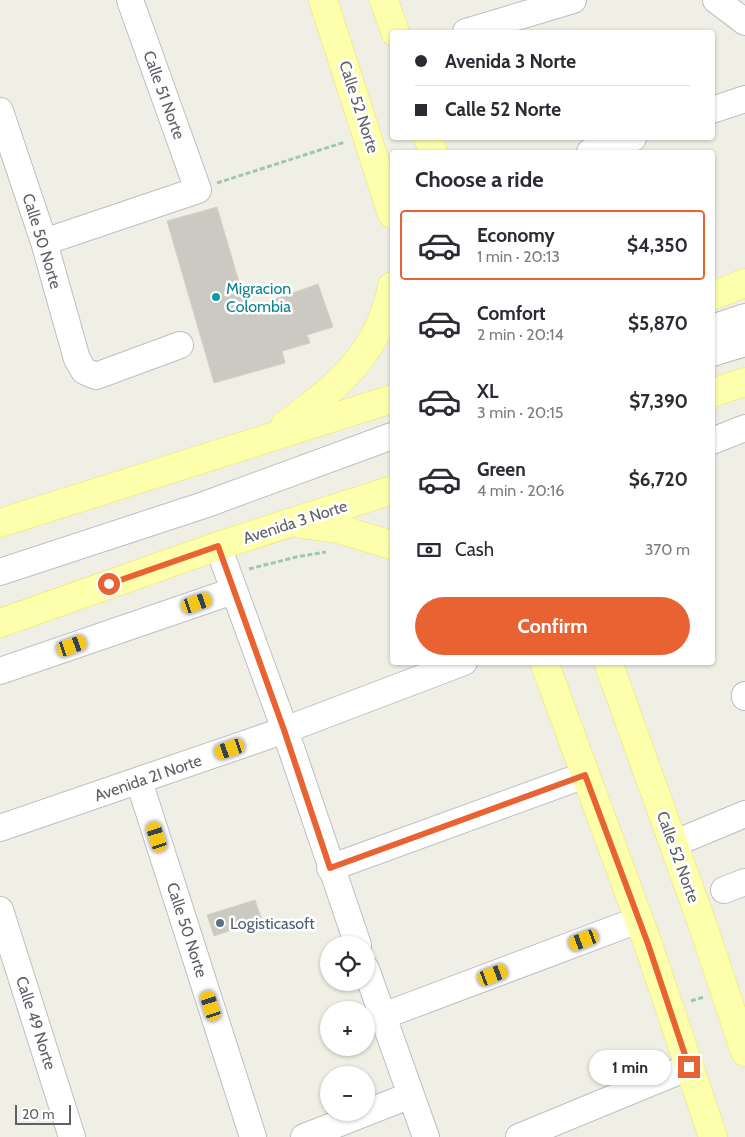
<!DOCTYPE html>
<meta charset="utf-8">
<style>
body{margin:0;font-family:Cabin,sans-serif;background:#f2f2f3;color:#2b2b33;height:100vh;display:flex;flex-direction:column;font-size:19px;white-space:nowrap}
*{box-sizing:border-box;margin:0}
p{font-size:16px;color:#7c7c81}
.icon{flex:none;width:28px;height:28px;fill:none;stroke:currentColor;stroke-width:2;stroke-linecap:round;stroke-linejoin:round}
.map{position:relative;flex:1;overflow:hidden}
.side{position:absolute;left:390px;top:150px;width:325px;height:515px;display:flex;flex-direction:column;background:#fff;border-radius:5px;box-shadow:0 1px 4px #0004}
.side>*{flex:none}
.banner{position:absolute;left:390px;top:30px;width:325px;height:110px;border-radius:5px;box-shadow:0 1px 4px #0004;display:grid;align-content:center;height:110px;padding:0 25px;background:#fff}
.buttons{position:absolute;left:320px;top:936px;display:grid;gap:10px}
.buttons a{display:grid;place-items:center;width:55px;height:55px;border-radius:50%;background:#fff;box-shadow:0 1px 4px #0004;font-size:25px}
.scale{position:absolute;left:15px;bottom:12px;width:56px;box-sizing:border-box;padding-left:5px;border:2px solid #5d6066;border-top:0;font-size:14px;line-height:18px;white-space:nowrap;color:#5d6066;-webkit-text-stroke:4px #fff;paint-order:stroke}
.end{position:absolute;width:22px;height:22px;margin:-11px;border:6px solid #e96232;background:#fff;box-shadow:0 0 0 2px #fff}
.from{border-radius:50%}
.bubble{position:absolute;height:35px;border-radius:18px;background:#fff;box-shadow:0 1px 4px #0004;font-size:16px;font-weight:700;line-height:35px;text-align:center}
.car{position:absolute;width:15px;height:30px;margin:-15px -8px;border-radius:6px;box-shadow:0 0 4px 1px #0007;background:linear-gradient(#f5c518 24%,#345 0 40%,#f5c518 0 76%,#345 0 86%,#f5c518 0)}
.banner b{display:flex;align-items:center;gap:18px;height:48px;font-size:19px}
.banner b+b{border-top:1px solid #e1e1e2}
.banner i{width:12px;height:12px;background:#2b2b33}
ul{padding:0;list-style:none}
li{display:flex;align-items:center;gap:15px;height:70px;margin:0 10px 8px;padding:0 15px;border:2px solid transparent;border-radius:5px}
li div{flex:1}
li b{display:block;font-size:19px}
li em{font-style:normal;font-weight:700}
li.active{border-color:#e96232}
li>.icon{width:45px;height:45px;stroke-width:1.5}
h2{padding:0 25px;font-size:22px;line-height:60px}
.pay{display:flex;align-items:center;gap:12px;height:55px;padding:0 25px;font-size:19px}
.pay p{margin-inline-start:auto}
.primary-button{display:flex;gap:10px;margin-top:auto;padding:10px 25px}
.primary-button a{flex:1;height:58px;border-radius:30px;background:#e96232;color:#fff;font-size:20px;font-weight:700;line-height:58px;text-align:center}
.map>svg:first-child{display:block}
</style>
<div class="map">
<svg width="745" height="1137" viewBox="0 0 745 1137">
<rect width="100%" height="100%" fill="#f0efe6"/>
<!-- building -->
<path fill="#cbcac2" stroke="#d5d2c4" d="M217 207 247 309 318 284 333 327 307 335 310 343 282 351 285 363 214 383 167 221Z
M255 900 262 920 214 936 207 915Z"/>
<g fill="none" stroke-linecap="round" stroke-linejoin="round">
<defs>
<path id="minor" d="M716 0 745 22
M466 32 573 0
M712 110 745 99
M0 111 44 242 77 359 84 371 96 376 180 345
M590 152 633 138
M44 242 198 190 130 0
M712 328 745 317
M712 353 745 343
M712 441 745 428
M218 546 285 730 358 945
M0 572 204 505 392 436
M0 671 233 591
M745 695V697
M139 781 253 1137
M0 828 285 730 464 662
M673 844 745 814
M330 868 585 775
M724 890 745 882
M0 910 72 1137
M366 969 426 1137
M383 1016 638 920
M304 1137 411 1095
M519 1137 689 1067"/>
<path id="major" d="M323 0 392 214
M384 0 395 32
M428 138 433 152
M712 296 745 283
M712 393 745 382
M285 425C337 388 380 352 392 286
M0 523 392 399
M301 524 338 529 392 545
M0 623 218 546 392 490
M544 662 648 944 713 1137
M608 662 703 926 745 1052"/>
</defs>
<!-- minor casing -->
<use href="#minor" stroke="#bdbec4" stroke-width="28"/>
<!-- major casing -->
<use href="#major" stroke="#f1e35d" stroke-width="29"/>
<!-- path -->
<path stroke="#9cc8b0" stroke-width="3" stroke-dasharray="5 2.5" stroke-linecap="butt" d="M217 183 345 142
M249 569 296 557 326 552
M691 1001 704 997"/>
<!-- minor -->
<use href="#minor" stroke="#fff" stroke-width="26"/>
<!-- major -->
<use href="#major" stroke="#fdffac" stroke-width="28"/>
</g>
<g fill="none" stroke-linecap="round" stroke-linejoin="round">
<!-- route -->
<path stroke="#e96232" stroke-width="6" d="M109 584 218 546 284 730 330 868 585 775 648 944 689 1067"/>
</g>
<!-- markers -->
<circle fill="#0f9aa8" stroke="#fff" stroke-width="2" cx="216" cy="297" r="5"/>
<circle fill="#5c6f8a" stroke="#fff" stroke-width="2" cx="220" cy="923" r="5"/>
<g text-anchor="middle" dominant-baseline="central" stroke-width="5" stroke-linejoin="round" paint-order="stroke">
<!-- street labels -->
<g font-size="16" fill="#5d6066" stroke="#fff">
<text transform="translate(164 95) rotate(70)">Calle 51 Norte</text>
<text transform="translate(359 107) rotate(72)">Calle 52 Norte</text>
<text transform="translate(42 241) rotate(73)">Calle 50 Norte</text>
<text transform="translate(295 522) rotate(-18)">Avenida 3 Norte</text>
<text transform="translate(148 778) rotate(-19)">Avenida 2I Norte</text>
<text transform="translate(678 857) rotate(70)">Calle 52 Norte</text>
<text transform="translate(187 930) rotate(72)">Calle 50 Norte</text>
<text transform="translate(36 1023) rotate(72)">Calle 49 Norte</text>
</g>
<!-- culture labels -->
<g font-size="16" fill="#0d838f" stroke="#fff" text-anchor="start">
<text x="226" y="288">Migracion<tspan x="226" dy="18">Colombia</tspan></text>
</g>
<!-- service labels -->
<g font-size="16" fill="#4e5e75" stroke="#fff" text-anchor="start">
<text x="230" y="923">Logisticasoft</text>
</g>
</g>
</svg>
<div class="buttons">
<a><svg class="icon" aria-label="locate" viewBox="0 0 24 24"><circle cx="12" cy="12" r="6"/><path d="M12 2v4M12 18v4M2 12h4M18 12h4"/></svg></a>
<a>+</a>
<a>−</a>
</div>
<div class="scale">20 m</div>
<i class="end from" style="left:109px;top:584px"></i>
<i class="end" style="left:689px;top:1067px"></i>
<div class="bubble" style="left:589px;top:1050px;width:82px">1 min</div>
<i class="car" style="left:197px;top:603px;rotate:71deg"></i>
<i class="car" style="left:72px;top:646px;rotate:71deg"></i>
<i class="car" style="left:230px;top:749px;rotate:251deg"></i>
<i class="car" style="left:157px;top:837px;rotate:342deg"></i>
<i class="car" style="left:584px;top:940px;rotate:249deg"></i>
<i class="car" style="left:493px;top:975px;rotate:69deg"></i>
<i class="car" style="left:211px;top:1006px;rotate:342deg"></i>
<div class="banner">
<b><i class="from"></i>Avenida 3 Norte</b>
<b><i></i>Calle 52 Norte</b>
</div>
<section class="side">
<h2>Choose a ride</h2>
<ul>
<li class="active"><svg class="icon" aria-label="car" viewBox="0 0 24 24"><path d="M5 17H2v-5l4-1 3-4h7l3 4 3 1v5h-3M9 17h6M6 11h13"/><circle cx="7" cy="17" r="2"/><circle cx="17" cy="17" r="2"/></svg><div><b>Economy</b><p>1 min · 20:13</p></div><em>$4,350</em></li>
<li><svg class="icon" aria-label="car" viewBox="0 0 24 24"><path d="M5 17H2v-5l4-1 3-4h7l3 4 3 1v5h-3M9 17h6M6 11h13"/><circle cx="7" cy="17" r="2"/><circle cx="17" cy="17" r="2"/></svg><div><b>Comfort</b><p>2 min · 20:14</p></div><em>$5,870</em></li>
<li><svg class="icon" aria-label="car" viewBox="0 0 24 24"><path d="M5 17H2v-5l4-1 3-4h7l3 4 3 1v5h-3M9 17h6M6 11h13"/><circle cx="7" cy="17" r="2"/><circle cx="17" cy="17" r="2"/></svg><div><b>XL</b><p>3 min · 20:15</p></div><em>$7,390</em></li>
<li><svg class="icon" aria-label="car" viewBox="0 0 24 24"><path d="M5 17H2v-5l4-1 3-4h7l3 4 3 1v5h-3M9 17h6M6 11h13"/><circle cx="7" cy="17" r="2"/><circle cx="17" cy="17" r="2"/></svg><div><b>Green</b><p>4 min · 20:16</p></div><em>$6,720</em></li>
</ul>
<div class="pay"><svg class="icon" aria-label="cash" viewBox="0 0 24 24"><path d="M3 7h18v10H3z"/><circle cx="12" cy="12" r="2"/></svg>Cash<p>370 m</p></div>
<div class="primary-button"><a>Confirm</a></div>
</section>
</div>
